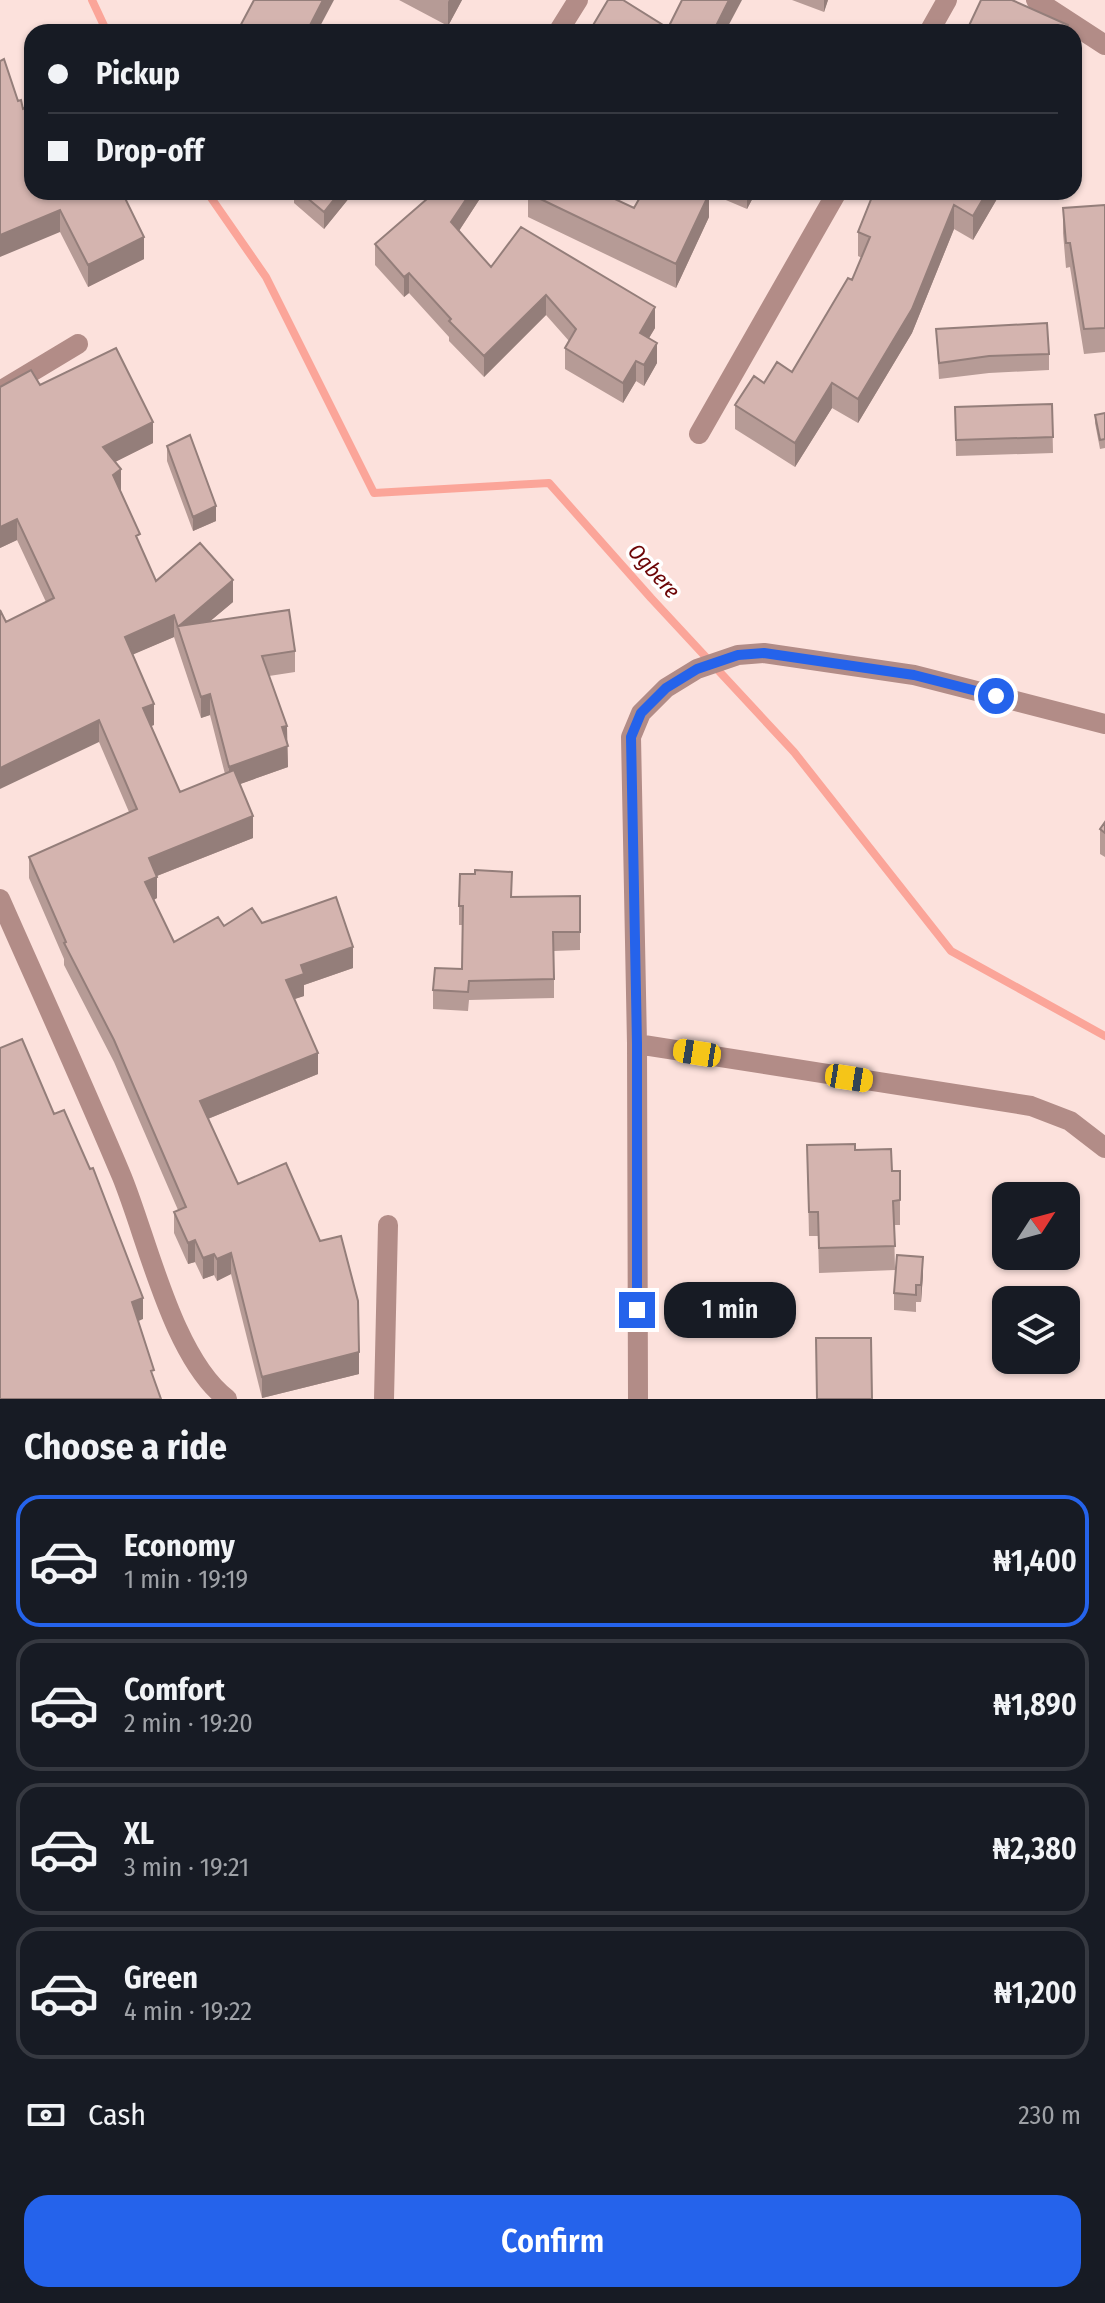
<!DOCTYPE html>
<meta charset="utf-8">
<style>
body{margin:0;font-family:"Fira Sans Condensed",sans-serif;background:#20242c;color:#f1f3f6;height:100vh;display:flex;flex-direction:column;font-size:30px;white-space:nowrap}
*{box-sizing:border-box;margin:0}
p{font-size:26px;color:#9ea1a6}
.icon{flex:none;width:44px;height:44px;fill:none;stroke:currentColor;stroke-width:2;stroke-linecap:round;stroke-linejoin:round}
.map{position:relative;height:1399px;overflow:hidden}
.drawer{display:flex;flex-direction:column;background:#171b24;flex:1}
.drawer>*{flex:none}
.top-card{position:absolute;left:24px;top:24px;width:1058px;height:176px;border-radius:24px;box-shadow:0 2px 6px #0004;display:grid;align-content:center;height:176px;padding:0 24px;background:#171b24}
.needle{width:52px;rotate:54deg}
.controls{position:absolute;left:992px;top:1182px;display:grid;gap:16px}
.controls a{display:grid;place-items:center;width:88px;height:88px;border-radius:16px;background:#171b24;box-shadow:0 2px 6px #0004;font-size:40px}
.end{position:absolute;width:36px;height:36px;margin:-18px;border:10px solid #2563eb;background:#fff;box-shadow:0 0 0 4px #fff}
.from{border-radius:50%}
.bubble{position:absolute;height:56px;border-radius:24px;background:#171b24;box-shadow:0 2px 6px #0004;font-size:26px;font-weight:600;line-height:56px;text-align:center}
.car{position:absolute;width:24px;height:48px;margin:-24px -12px;border-radius:10px;box-shadow:0 0 6px 2px #0007;background:linear-gradient(#f5c518 24%,#345 0 40%,#f5c518 0 76%,#345 0 86%,#f5c518 0)}
.top-card b{display:flex;align-items:center;gap:28px;height:76px;font-size:30px}
.top-card b+b{border-top:2px solid #363941}
.top-card i{width:20px;height:20px;background:#f1f3f6}
ul{padding:0;list-style:none}
li{display:flex;align-items:center;gap:24px;height:132px;margin:0 16px 12px;padding:0 8px;border:4px solid #363941;border-radius:24px}
li div{flex:1}
li b{display:block;font-size:30px}
li em{font-style:normal;font-weight:600}
li.active{border-color:#2563eb}
li>.icon{width:72px;height:72px;stroke-width:1.5}
h2{padding:0 24px;font-size:36px;line-height:96px}
.pay{display:flex;align-items:center;gap:20px;height:88px;padding:0 24px;font-size:30px}
.pay p{margin-inline-start:auto}
.cta{display:flex;gap:16px;margin-top:auto;padding:16px 24px}
.cta a{flex:1;height:92px;border-radius:24px;background:#2563eb;color:#fff;font-size:32px;font-weight:600;line-height:92px;text-align:center}
.map>svg:first-child{display:block}
</style>
<div class="map">
<svg width="1105" height="1399" viewBox="0 0 1105 1399">
<rect width="100%" height="100%" fill="#fce1dc"/>
<g fill="none" stroke-linecap="round" stroke-linejoin="round">
<!-- stream -->
<path stroke="#fba599" stroke-width="8" d="M92 0 107 32
M207 192 266 277 374 493 549 483 651 598 794 752 951 951 1105 1036"/>
<!-- minor -->
<path stroke="#b28c87" stroke-width="20" d="M1036 0 1105 45
M558 32 578 0
M929 32 947 0
M0 391 78 344
M699 434 837 192
M0 899C41 992 83 1084 122 1177 148 1241 173 1358 227 1399
M637 1044 1031 1106 1070 1121 1105 1148
M384 1399 388 1225
M638 1399 637 1044 631 737 641 713 666 688 697 669 738 655 764 653 914 675 1105 724"/>
</g>
<!-- wall -->
<path fill="#b69b96" fill-rule="evenodd" d="M399 0H462L448 26Z
M792 0H828L824 12Z
M18 101 23 109 144 259 88 287 60 232Z
M294 192H354L324 229 294 203Z
M428 192H481V197L459 231 491 267 655 328 649 338 657 363 644 386 636 381 623 403 565 369V348L569 341 546 315 484 377 449 341V337L409 293 404 297 375 265V244L428 198Z
M528 192H604L603 193 634 208 643 192H756L747 209 707 192 709 217 676 288 528 217Z
M874 192H1001L973 240 954 229 912 333 858 423 832 408 795 467 735 429V405L764 383 792 372 852 280 862 258 858 256V232Z
M1105 205V352L1084 354 1070 267 1066 268 1063 233V208Z
M936 329 1049 354V370L989 373 939 379Z
M40 385 153 443 115 462 120 491 140 545 156 581 233 602 209 622 295 651V672L269 676 287 742 288 767 240 784 253 838 157 876V898L154 900 174 942 224 926 262 923 353 968 304 985V996L294 999 318 1074 208 1119 238 1184 359 1374 262 1398 231 1274 217 1281 214 1275 203 1279 195 1262 188 1264 174 1233V1212L178 1210 114 1062 64 965V959L29 878V857L129 812 99 742 6 622 46 602 17 540 0 548ZM174 637 201 718 210 715 225 774 180 792 151 726 154 725 133 654Z
M1052 404 1053 453 956 456 955 407Z
M1105 413V448L1100 449 1095 423V415Z
M167 446 216 521 193 531 167 461Z
M1105 822V857L1100 854V829Z
M580 896V950L554 951V998L469 1000 468 1011 433 1009V990L462 969 463 925H459V906L512 897Z
M807 1145 855 1150 892 1171H900V1225H894L895 1270 819 1273 818 1236H809Z
M923 1274 921 1302H916V1312L894 1310V1293Z"/>
<!-- shaded-wall -->
<path fill="#947e7a" d="M323 0H334L317 32H307Z
M449 0H462L448 26V2Z
M729 0H742L725 32H713Z
M824 0H828L824 12Z
M340 192H354L324 229V212Z
M471 192H481V197L451 243V222Z
M747 192H756L747 209Z
M987 192H1001L973 240V216Z
M709 194V217L676 288V264Z
M954 205V229L912 333 858 423V399Z
M60 210V232L0 257V235Z
M144 237V259L88 287V265Z
M409 273V293L404 297V277Z
M546 295V315L484 377V356Z
M655 307V328L640 353V333Z
M657 343V363L644 386V365Z
M636 361V381L623 403V383Z
M832 383V408L795 467V443Z
M153 422V443L103 468V447Z
M121 469V491L113 497V475Z
M216 506V521L193 531V517Z
M17 519V540L0 548V527Z
M233 580V602L183 644 179 626Z
M174 615V637L125 658V637Z
M210 694V715L201 718V697Z
M154 704V725L143 729V708Z
M99 720V742L0 789V768Z
M287 726 288 767 229 788V767L282 727Z
M253 816V838L149 879V858Z
M157 877V898L145 904V882Z
M353 947V968L304 985V996L286 1002V980L301 965Z
M318 1053V1074L200 1122V1101Z
M195 1240V1262L188 1264V1243Z
M231 1253V1274L217 1281V1259Z
M214 1254V1275L203 1279V1258Z
M923 1257V1274L921 1302V1285Z
M143 1298V1319L132 1324V1302Z
M359 1352V1374L262 1398V1377Z"/>
<!-- building -->
<path fill="#d4b4af" stroke="#947e7a" stroke-width="2" d="M254 0H323L307 31 308 32H237Z
M608 0H623L668 28 682 0H729L713 32H589Z
M981 0H1012L1068 25 1065 32H966Z
M4 59 18 101 21 100 23 109 32 106V192H122L144 237 88 265 60 210 0 235V61Z
M300 192H340L324 212Z
M435 192H471L451 222 491 267 521 227 655 307 640 333 657 343 644 365 636 361 623 383 565 348 576 329 546 295 484 356 449 321 451 319 409 273 404 277 375 244Z
M528 192H600L634 208 643 192H706L709 194 676 264 528 193Z
M874 192H987L973 216 954 205 912 309 858 399 832 383 795 443 735 405 754 376 764 383 777 362 792 372 848 278 852 280 870 237 858 232Z
M1105 205V328L1084 329 1070 243H1066L1063 208Z
M1047 323 1049 354 989 356 939 363 936 329Z
M116 348 153 422 103 447 121 469 113 475 140 534 136 536 156 581 200 543 233 580 179 626 289 610 295 651 262 656 287 726 282 727 288 746 229 767 210 694 201 697 174 615 125 637 154 704 143 708 180 792 234 770 253 816 149 858 157 877 145 882 174 942 218 917 224 926 252 908 262 923 336 897 353 947 301 965 304 974 286 980 318 1053 200 1101 238 1184 286 1163 320 1241 341 1236 358 1301 359 1352 262 1377 231 1253 217 1259 214 1254 203 1258 195 1240 188 1243 174 1212 186 1207 114 1040 64 943 66 942 29 857 137 809 99 720 0 768V610L6 622 54 598 17 519 0 527V387L31 370 40 385Z
M1052 404 1053 437 956 440 955 407Z
M1105 413V439L1100 440 1095 415Z
M190 435 216 506 193 517 167 446Z
M1105 822V833L1100 829Z
M475 870 512 872 511 897 580 896V932H553L554 979 469 981 468 992 433 990 435 968 462 969 463 906H459L460 874H475Z
M22 1039 54 1114 64 1110 90 1169 93 1168 143 1298 132 1302 154 1370 151 1371 161 1399H0V1048Z
M855 1144V1150L891 1149 892 1171H900V1200L893 1201 895 1246 819 1248 818 1212H809L807 1145Z
M897 1255 923 1257 921 1285H916V1295L894 1293Z
M816 1338H871L872 1399H817Z"/>
<g fill="none" stroke-linecap="round" stroke-linejoin="round">
<!-- route -->
<path stroke="#2563eb" stroke-width="10" d="M637 1310V1044L631 737 641 713 666 688 697 669 738 655 764 653 914 675 996 696"/>
</g>
<g text-anchor="middle" dominant-baseline="central" stroke-width="7" stroke-linejoin="round" paint-order="stroke">
<!-- water labels -->
<g font-size="22" font-style="italic" fill="#6c0506" stroke="#fff">
<text transform="translate(654 571) rotate(48)">Ogbere</text>
</g>
</g>
</svg>
<div class="controls">
<a><svg class="needle" viewBox="-14 -14 28 28"><path d="M0-13l5 13h-10z" fill="#e53935"/><path d="M0 13l5-13h-10z" fill="#9ea1a6"/></svg></a>
<a><svg class="icon" aria-label="layers" viewBox="0 0 24 24"><path d="M12 4l9 5-9 5-9-5zM3 14l9 5 9-5"/></svg></a>
</div>
<i class="end from" style="left:996px;top:696px"></i>
<i class="end" style="left:637px;top:1310px"></i>
<div class="bubble" style="left:664px;top:1282px;width:132px">1 min</div>
<i class="car" style="left:697px;top:1053px;rotate:279deg"></i>
<i class="car" style="left:849px;top:1078px;rotate:99deg"></i>
<div class="top-card">
<b><i class="from"></i>Pickup</b>
<b><i></i>Drop-off</b>
</div>
</div>
<section class="drawer">
<h2>Choose a ride</h2>
<ul>
<li class="active"><svg class="icon" aria-label="car" viewBox="0 0 24 24"><path d="M5 17H2v-5l4-1 3-4h7l3 4 3 1v5h-3M9 17h6M6 11h13"/><circle cx="7" cy="17" r="2"/><circle cx="17" cy="17" r="2"/></svg><div><b>Economy</b><p>1 min · 19:19</p></div><em>₦1,400</em></li>
<li><svg class="icon" aria-label="car" viewBox="0 0 24 24"><path d="M5 17H2v-5l4-1 3-4h7l3 4 3 1v5h-3M9 17h6M6 11h13"/><circle cx="7" cy="17" r="2"/><circle cx="17" cy="17" r="2"/></svg><div><b>Comfort</b><p>2 min · 19:20</p></div><em>₦1,890</em></li>
<li><svg class="icon" aria-label="car" viewBox="0 0 24 24"><path d="M5 17H2v-5l4-1 3-4h7l3 4 3 1v5h-3M9 17h6M6 11h13"/><circle cx="7" cy="17" r="2"/><circle cx="17" cy="17" r="2"/></svg><div><b>XL</b><p>3 min · 19:21</p></div><em>₦2,380</em></li>
<li><svg class="icon" aria-label="car" viewBox="0 0 24 24"><path d="M5 17H2v-5l4-1 3-4h7l3 4 3 1v5h-3M9 17h6M6 11h13"/><circle cx="7" cy="17" r="2"/><circle cx="17" cy="17" r="2"/></svg><div><b>Green</b><p>4 min · 19:22</p></div><em>₦1,200</em></li>
</ul>
<div class="pay"><svg class="icon" aria-label="cash" viewBox="0 0 24 24"><path d="M3 7h18v10H3z"/><circle cx="12" cy="12" r="2"/></svg>Cash<p>230 m</p></div>
<div class="cta"><a>Confirm</a></div>
</section>
